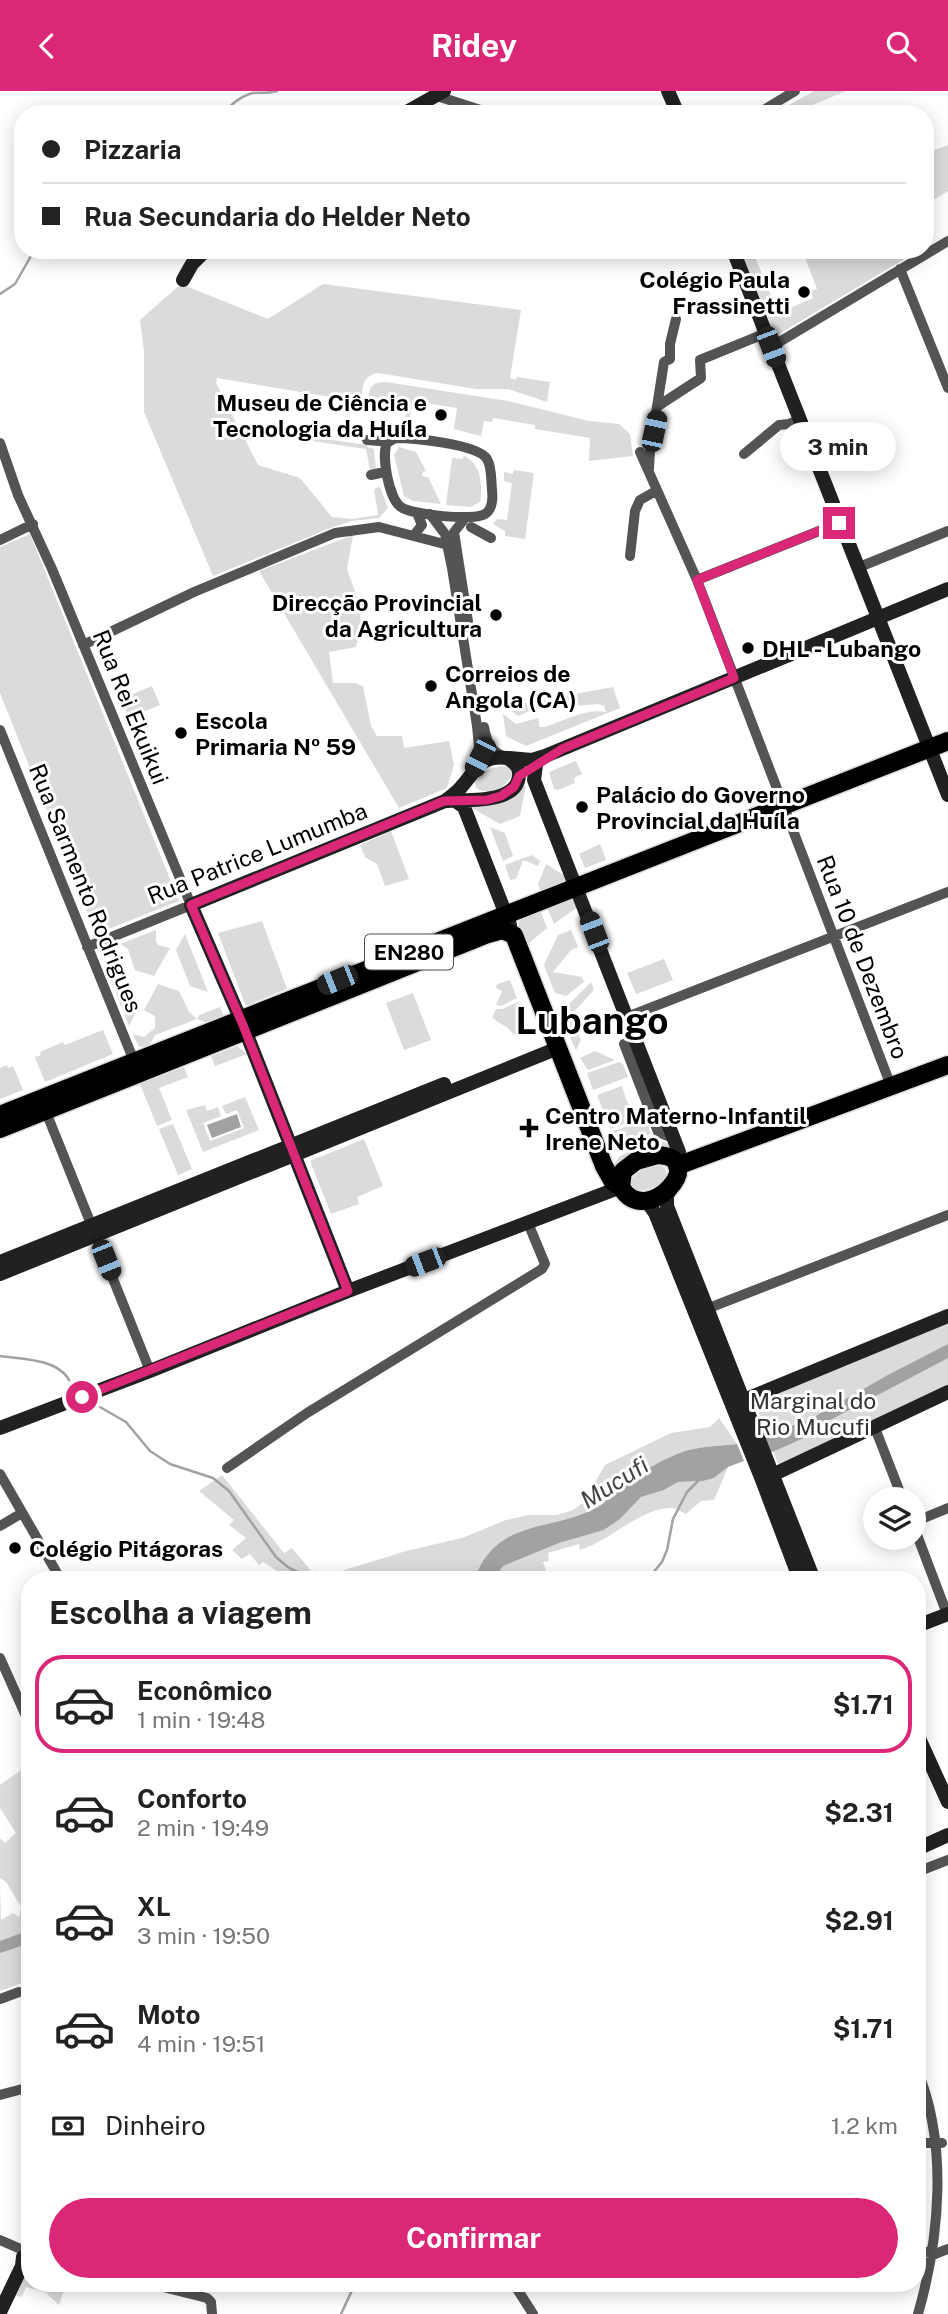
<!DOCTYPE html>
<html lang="pt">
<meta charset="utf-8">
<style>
body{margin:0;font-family:"Public Sans",sans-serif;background:#f6f6f6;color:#222;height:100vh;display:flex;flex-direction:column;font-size:26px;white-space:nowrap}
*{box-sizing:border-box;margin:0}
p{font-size:23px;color:#767676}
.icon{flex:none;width:38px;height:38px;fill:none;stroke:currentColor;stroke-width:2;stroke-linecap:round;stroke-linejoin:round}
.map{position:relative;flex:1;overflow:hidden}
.drawer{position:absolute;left:21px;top:1480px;width:905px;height:721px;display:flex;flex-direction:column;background:#fff;border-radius:28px;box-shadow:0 4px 18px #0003}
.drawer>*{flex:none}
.guide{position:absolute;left:14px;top:14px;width:920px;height:154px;border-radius:28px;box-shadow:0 4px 18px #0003;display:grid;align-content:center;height:154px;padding:0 28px;background:#fff}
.tools{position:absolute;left:863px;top:1396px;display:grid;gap:14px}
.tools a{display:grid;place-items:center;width:63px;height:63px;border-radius:50%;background:#fff;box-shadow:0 4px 18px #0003;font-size:35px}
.end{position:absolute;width:32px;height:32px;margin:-16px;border:9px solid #db2777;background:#fff;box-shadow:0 0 0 4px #fff}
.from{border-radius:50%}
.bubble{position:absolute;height:49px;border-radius:24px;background:#fff;box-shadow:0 4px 18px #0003;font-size:23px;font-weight:700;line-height:49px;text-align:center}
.car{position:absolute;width:21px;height:42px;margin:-21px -10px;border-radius:9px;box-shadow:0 0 5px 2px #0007;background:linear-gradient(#222 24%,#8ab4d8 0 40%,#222 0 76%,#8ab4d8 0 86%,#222 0)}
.guide b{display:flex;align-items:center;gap:24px;height:66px;font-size:26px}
.guide b+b{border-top:2px solid #e0e0e0}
.guide i{width:18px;height:18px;background:#222}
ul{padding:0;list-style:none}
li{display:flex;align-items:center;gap:21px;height:98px;margin:0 14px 10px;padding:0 14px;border:4px solid transparent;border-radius:28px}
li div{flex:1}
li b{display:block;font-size:26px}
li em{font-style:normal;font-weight:700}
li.active{border-color:#db2777}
li>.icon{width:63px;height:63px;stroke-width:1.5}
h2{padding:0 28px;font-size:32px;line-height:84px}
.pay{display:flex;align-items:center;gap:18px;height:77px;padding:0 28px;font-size:26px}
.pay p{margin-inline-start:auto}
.primary-button{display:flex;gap:14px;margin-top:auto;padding:14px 28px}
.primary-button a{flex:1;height:80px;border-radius:42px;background:#db2777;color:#fff;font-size:28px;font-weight:700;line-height:80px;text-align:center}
header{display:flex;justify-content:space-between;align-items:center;height:91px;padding:0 28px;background:#db2777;color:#fff;font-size:32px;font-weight:700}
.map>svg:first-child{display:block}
</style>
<header><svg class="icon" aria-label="back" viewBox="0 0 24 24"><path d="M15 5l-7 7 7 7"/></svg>Ridey<svg class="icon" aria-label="search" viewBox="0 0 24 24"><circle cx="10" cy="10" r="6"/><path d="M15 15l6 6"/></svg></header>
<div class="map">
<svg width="948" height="2223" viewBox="0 0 948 2223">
<rect width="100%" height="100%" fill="#fff"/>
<!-- green -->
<path fill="#dbdbdb" d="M814 0H846L803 18 800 23H789V14Z
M948 54V100L926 113V62Z
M741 159H752L775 214 782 212 785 219 813 207 811 200 817 198 802 159H874L869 168 873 163 878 166 883 159H909L911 164 779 243 772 238Z
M181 193 268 228 323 193 521 219 510 287 516 289 517 286 550 291 547 311 508 298H476L378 282C364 285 362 293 362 306L356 305 355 310 217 287 216 292 258 374 300 387 332 426 352 428 378 424 374 398 380 396 388 417 379 427 352 430 333 436 213 485 144 321V260L140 229Z
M386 291 508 310 589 330 619 333 630 343 633 365 589 370 590 347 535 338V334L493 327 492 331 484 330 481 345 454 338 457 317 413 310 409 331H405L407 313 369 307C368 295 374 291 386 291Z
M312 346 367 354V356L374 358 376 378 370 379 366 358 312 350Z
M399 356 416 361 426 380 423 381 422 385 428 386 441 413 413 410 404 405 394 364Z
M464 365C481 372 483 395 480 411L471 416 446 414 452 367 462 368Z
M514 379 534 382 525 448 505 445V440L493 433 497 428 507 429 512 392 504 390V381L513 383Z
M30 443 179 810 96 843 0 602V456Z
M353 444 347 478 359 512 361 534 356 556 329 561 333 592H355L363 595 371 635 377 645H402L404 657 449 650 454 674 447 697 399 717 259 480Z
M152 595 160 614 129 627 121 608Z
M613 596 620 617 526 655 506 645 503 623 516 633 538 627 540 636H545C564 630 586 617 606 621L604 615 598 613 534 618 518 625 507 616 509 615Z
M576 670 582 683 574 687 575 692 558 699 554 698 549 681Z
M505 675 510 678 512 683C507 697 490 705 476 697L475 689C483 679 492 676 505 675Z
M526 694 520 725 500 733 470 716 503 711Z
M490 736 505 742 513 765 503 770Z
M391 740 409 788 385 795 377 773 365 766 360 754Z
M600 753 606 769 585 777 579 763Z
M532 764 540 770 538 775 523 769 516 788 510 789 505 774Z
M546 773 568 787 570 793 542 805 538 793Z
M568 808 575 810 579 815 554 833 547 816Z
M540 818 547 837 528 853 532 863 528 866 518 833 524 824Z
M262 830 287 898 255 911 252 918 245 913 218 842Z
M156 839V850L158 854 170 857 154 885 135 879 128 858 120 853Z
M571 839 578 856 571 859 553 881 582 886 584 891 566 905 555 902 544 874 558 844Z
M185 843 208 901 190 895 176 859Z
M664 868 673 889 636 903 627 882Z
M105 875 122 881 137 919 129 935Z
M510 889 517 907 501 915 496 914 502 900 496 897 497 893Z
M591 891 594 899 570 925 581 949 576 959 559 923Z
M158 893 179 900 189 921 197 928 199 924 220 916 224 926 207 932 197 928 155 944 149 955 139 956 133 943 144 946 155 937V925L144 919Z
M413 902 431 949 404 959 386 912Z
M518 911 529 937 514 944 508 937 492 927 496 918H502Z
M103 939 113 963 45 991 35 966 41 964 40 961 63 951 65 954Z
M237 955 247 963 215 975 211 965Z
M595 960 615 969 588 979 580 967Z
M619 971 623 973 628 986 593 999 587 982Z
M7 974 8 977 13 975 23 999 0 1008V977Z
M184 976 188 986 159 997 172 1029 157 1035 140 993Z
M622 995C626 1007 627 1019 642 1020L644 1026 610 1038 597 1004Z
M245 1006 259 1039 203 1061 186 1019 205 1014 207 1020 218 1016 221 1025 203 1032 210 1050 244 1037 237 1019 226 1023 222 1015Z
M646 1029 651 1043 621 1058 613 1040Z
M173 1033 192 1078 178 1084 159 1038Z
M653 1047 672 1054 673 1058 615 1082 611 1077 620 1065Z
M364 1048 383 1095 357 1106 359 1113 331 1123 310 1070Z
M651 1075H661L665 1077 667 1085C660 1096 649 1100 636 1099L631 1094V1089L639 1080Z
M948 1217V1308L783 1386 750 1299Z
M719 1327 737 1353C721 1355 704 1355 689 1359 669 1364 638 1382 622 1394 613 1401 607 1411 598 1416 549 1442 497 1426 474 1489H276L280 1482 263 1471 259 1474 250 1463 242 1468 232 1459 246 1447 229 1434 234 1429 199 1400 222 1384 284 1462 292 1457 312 1481 316 1479 322 1486 406 1460 462 1447 506 1429 529 1424H557L573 1419 584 1411 605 1374 671 1342 710 1336Z
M728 1376 714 1409 701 1410 686 1423C682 1421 676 1417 671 1417 642 1416 608 1451 580 1459L579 1453 548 1462 549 1470 543 1471 549 1488 538 1489 534 1485 526 1489H494L503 1475 559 1452 604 1439 620 1428 641 1406 664 1399 678 1391 703 1390 714 1387Z
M30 1673V1885L22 1892 0 1900V1797L1 1829 13 1822 19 1826 21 1816 7 1792 0 1787V1747L5 1752 16 1742 0 1717V1694Z
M30 2175V2193L55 2198 57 2193H66L59 2214 45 2201 26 2196 22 2206 13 2204Z"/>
<!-- water -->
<path fill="#a2a2a2" d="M237 1023 241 1036 212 1047 207 1034Z
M948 1253V1267L781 1355 777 1347 888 1284Z
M737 1353 744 1370 728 1376 714 1387 703 1390 678 1391 664 1399 641 1406 620 1428 604 1439 559 1452 503 1475 494 1489H474C497 1426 549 1442 598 1416 607 1411 613 1401 622 1394 639 1382 669 1364 689 1359 704 1355 721 1355 737 1353Z
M30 1839V1852L0 1862V1850Z"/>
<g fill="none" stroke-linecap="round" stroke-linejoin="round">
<!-- stream -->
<path stroke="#a2a2a2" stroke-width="2.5" d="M222 23C231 14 240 5 253 2 261 1 269 3 277 0
M0 203 15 193 31 165 38 159
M0 1265C25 1269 62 1267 72 1295
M93 1312 126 1331 150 1360 170 1373 213 1387 229 1400 276 1466 289 1477 315 1489
M647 1489 662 1471 667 1459 673 1428 687 1401 699 1389
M341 2223 355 2193"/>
<!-- river -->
<path stroke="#a2a2a2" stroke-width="16" d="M757 1359 798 1341"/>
<defs>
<path id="primary" d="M0 1024C315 897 633 776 948 650
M0 1038 488 843 502 839 514 844 604 1075 613 1091 621 1096
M657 1064C712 1066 646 1140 621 1096L623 1080 636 1070Z
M677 1075 948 974"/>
</defs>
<!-- primary casing -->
<use href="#primary" stroke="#dbdbdb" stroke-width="21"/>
<!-- street -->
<path stroke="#545454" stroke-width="10" d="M437 5 493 23
M757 23 795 0
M900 178 948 297
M771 256 948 150
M658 315 701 287 700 269 766 242
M395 347C413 347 478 353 487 368 492 376 491 389 492 399 493 408 493 418 485 423 474 430 412 424 401 416 389 408 381 365 387 352Z
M367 349 380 350
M0 352 18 404 52 478 191 814 87 856
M640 361 697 489 891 995
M744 363 779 334 789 333 799 329
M649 378 650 360 664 271 670 268V253L676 228
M371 384 380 382
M430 423 445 443 452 477 477 635 480 666 474 677
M466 426 454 441 469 537
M471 436 491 447
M414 444 422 434 417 422
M0 449 33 433
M630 465 635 420 640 409 656 400
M857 477 948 440
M697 489 839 432
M83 554 194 501 335 442 379 436 448 454
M484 636C487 651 489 660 505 666
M0 639 134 970
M627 926 948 801
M624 953 633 957 668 1045 658 1041Z
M44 1016 150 1280
M709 1217 948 1124
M875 1337 903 1409
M227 1377 307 1322 542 1178 545 1173 528 1132
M0 1383 61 1489
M914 1431 948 1417
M0 1435 22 1422
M914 1436 947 1523
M0 1567 30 1634
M917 1781 948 1769
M0 1908 19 1901
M917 1979C948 2052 940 2146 918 2223
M0 2004 30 1996
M917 2052H942
M0 2149 30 2162
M917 2159 935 2163 948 2158
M151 2193 207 2207 211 2211 212 2223
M514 2193 533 2223"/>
<!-- secondary -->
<path stroke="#212121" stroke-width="14" d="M668 0 678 23
M403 23 444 0
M733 159 948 704
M183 189 192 173 206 159
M509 667 532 669 545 665 948 498
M536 674 534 689 679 1061 677 1075
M454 709 464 716 510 834
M672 1096 667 1104V1115L814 1489
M640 1108 648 1112 655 1122 762 1389 800 1489
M0 1171 444 993
M0 1183 558 957
M348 1200 243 934 191 814 445 710C451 705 458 701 462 695 477 678 480 664 507 667 514 671 520 676 519 684 518 714 464 708 445 710
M744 1309 948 1225
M0 1337 150 1280 348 1200 621 1096
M766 1387 948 1301
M917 1535 948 1523
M917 1643 948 1711
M917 1758 948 1744
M0 2221 22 2175 23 2166"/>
<!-- primary -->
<use href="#primary" stroke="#000" stroke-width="18"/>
</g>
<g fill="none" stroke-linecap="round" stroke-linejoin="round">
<!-- route -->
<path stroke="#db2777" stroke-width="9" d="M82 1306 348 1200 243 934 191 814 444 710 487 709 501 705 514 696 519 685 562 658 734 587 697 489 839 432"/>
</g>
<!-- markers -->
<g fill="#000" stroke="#fff" stroke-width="2.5">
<circle cx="804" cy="201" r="7"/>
<circle cx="441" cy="324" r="7"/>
<circle cx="496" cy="524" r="7"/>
<circle cx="748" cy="557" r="7"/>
<circle cx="431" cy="595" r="7"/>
<circle cx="181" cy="642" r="7"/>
<circle cx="582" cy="716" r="7"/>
<path d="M525.5 1026.5h7v7h7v7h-7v7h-7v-7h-7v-7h7z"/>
<circle cx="15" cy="1457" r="7"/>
</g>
<g text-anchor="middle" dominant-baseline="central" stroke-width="6" stroke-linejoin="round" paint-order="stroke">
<!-- shield labels -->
<rect fill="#fff" stroke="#4c4c4c" stroke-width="2" x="365" y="843.5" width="88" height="35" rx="5"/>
<g font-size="21" font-weight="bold" fill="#000">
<text x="409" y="861">EN280</text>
</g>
<!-- poi labels -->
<g font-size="23" font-weight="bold" fill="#000" stroke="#fff" text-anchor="start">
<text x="790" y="188" text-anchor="end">Colégio Paula<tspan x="790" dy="26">Frassinetti</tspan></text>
<text x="427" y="311" text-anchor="end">Museu de Ciência e<tspan x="427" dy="26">Tecnologia da Huíla</tspan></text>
<text x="482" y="511" text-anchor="end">Direcção Provincial<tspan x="482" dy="26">da Agricultura</tspan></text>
<text x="762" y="557">DHL - Lubango</text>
<text x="445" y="582">Correios de<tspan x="445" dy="26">Angola (CA)</tspan></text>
<text x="195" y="629">Escola<tspan x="195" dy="26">Primaria Nº 59</tspan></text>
<text x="596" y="703">Palácio do Governo<tspan x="596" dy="26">Provincial da Huíla</tspan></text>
<text x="545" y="1024">Centro Materno-Infantil<tspan x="545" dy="26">Irene Neto</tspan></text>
<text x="29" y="1457">Colégio Pitágoras</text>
</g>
<!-- street labels -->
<g font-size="23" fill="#000" stroke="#fff">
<text transform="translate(131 616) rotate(68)">Rua Rei Ekuikui</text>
<text transform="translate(257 762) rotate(-22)">Rua Patrice Lumumba</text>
<text transform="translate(86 797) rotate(68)">Rua Sarmento Rodrigues</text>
<text transform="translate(863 866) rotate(69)">Rua 10 de Dezembro</text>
</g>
<!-- park labels -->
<g font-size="23" fill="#323232" stroke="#fff">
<text x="813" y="1309">Marginal do<tspan x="813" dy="26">Rio Mucufi</tspan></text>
</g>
<!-- water labels -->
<g font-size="24" font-style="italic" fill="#434343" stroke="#fff">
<text transform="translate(614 1391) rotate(-32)">Mucufi</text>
</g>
<!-- town labels -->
<g font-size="37" font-weight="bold" fill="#000" stroke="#fff">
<text x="592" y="929">Lubango</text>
</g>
</g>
</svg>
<div class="tools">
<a><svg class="icon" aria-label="layers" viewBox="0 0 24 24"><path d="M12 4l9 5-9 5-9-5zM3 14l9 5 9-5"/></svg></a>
</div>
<i class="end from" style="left:82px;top:1306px"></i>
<i class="end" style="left:839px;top:432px"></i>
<div class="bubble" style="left:780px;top:331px;width:116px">3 min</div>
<i class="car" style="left:771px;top:256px;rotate:159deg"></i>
<i class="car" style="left:654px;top:340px;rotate:12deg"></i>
<i class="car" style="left:480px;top:666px;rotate:207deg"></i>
<i class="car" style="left:594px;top:841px;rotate:339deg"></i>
<i class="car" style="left:337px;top:889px;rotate:248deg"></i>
<i class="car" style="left:106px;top:1169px;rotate:158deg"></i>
<i class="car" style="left:425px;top:1171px;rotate:249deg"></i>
<div class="guide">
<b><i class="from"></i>Pizzaria</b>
<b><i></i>Rua Secundaria do Helder Neto</b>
</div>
<section class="drawer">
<h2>Escolha a viagem</h2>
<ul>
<li class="active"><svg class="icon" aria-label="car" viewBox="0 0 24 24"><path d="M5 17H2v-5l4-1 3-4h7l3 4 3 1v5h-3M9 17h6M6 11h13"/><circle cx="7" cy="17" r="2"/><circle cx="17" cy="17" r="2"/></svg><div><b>Econômico</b><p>1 min · 19:48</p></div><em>$1.71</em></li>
<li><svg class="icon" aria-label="car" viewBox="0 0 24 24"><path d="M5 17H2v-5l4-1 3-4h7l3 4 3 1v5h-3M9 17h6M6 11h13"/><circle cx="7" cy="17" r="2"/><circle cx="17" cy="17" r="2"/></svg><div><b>Conforto</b><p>2 min · 19:49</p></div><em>$2.31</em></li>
<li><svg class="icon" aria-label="car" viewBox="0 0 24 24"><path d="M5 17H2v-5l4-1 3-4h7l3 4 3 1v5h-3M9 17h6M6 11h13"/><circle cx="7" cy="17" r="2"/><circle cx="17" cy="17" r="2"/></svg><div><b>XL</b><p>3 min · 19:50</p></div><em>$2.91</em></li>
<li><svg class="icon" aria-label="car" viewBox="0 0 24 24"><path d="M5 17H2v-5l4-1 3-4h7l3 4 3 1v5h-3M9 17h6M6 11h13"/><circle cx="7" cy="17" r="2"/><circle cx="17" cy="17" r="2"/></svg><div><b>Moto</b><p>4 min · 19:51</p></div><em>$1.71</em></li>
</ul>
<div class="pay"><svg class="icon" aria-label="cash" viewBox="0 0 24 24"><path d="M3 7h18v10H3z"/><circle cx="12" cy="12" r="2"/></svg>Dinheiro<p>1.2 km</p></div>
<div class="primary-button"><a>Confirmar</a></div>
</section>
</div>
